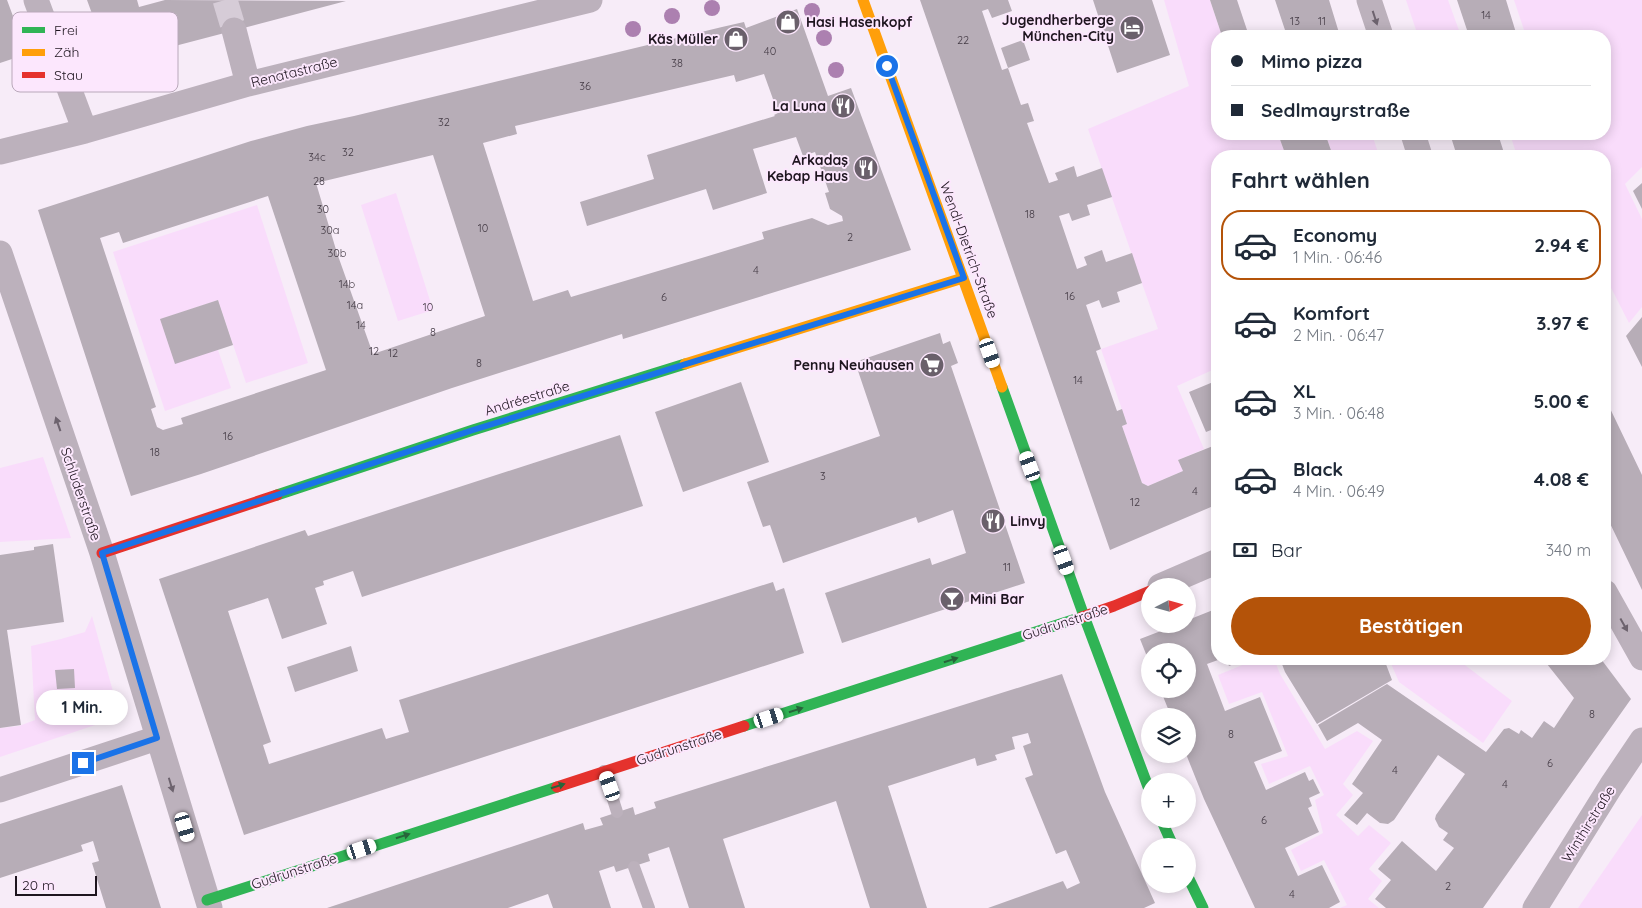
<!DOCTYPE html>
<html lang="de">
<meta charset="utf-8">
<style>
body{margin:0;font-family:Quicksand,sans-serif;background:#f2f2f3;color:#1f2937;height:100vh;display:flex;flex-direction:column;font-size:19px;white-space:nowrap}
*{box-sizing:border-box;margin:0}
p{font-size:16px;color:#747a83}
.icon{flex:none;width:28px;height:28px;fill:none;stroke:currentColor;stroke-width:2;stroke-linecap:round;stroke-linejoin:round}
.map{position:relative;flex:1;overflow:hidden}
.details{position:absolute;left:1211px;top:150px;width:400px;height:515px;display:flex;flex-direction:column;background:#fff;border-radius:20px;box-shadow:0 2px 12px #0003}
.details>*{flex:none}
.banner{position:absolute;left:1211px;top:30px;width:400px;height:110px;border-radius:20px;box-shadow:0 2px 12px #0003;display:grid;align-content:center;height:110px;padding:0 20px;background:#fff}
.needle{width:32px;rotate:84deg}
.controls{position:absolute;left:1141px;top:578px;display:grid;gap:10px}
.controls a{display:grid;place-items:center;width:55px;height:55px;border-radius:50%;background:#fff;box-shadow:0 2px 12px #0003;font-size:25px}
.scale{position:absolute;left:15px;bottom:12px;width:82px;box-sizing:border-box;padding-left:5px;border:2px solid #1e151f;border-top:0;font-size:14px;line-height:18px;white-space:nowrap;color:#1e151f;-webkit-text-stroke:4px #fce7fd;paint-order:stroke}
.end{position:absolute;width:22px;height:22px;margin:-11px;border:6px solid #1a73e8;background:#fff;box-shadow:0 0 0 2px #fff}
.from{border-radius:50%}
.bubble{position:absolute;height:35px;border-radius:18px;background:#fff;box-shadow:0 2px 12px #0003;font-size:16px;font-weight:800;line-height:35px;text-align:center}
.car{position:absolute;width:15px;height:30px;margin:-15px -8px;border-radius:6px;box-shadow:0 0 4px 1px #0007;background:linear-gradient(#fff 24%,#345 0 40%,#fff 0 76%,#345 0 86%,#fff 0)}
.banner b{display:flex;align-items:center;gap:18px;height:48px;font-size:19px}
.banner b+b{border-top:1px solid #e0e1e3}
.banner i{width:12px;height:12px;background:#1f2937}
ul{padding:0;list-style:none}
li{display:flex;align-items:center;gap:15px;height:70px;margin:0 10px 8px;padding:0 10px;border:2px solid transparent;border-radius:20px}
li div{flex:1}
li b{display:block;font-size:19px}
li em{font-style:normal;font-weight:800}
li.current{border-color:#b45309}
li>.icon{width:45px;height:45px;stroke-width:1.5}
h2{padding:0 20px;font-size:22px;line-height:60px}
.pay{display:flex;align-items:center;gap:12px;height:55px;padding:0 20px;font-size:19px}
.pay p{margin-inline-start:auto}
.cta{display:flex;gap:10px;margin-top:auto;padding:10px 20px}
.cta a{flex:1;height:58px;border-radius:30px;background:#b45309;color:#fff;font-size:20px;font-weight:800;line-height:58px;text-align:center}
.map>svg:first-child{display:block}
</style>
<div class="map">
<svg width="1642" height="908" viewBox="0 0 1642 908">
<rect width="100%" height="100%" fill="#f7ecf8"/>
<!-- green -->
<path fill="#f9dcfb" d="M1164 0H1210L1222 36H1218V134H1278L1286 156H1218L1217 368 1177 386 1204 449 1178 460 1183 471 1148 486 1142 483 1122 426 1127 424 1101 349 1158 329 1088 129 1189 86Z
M1406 0H1448L1461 36H1418Z
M1514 0H1642V167L1625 184 1642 219V307L1629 323 1605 276V156H1517L1510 134H1605V36H1526Z
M1335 134H1372L1379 156H1333L1327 139Z
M396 193 433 310 398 321 361 205Z
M257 205 308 363 246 383 218 300 161 319 218 350 231 388 165 411 113 252Z
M43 457 71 538 0 542V468Z
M92 616 114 695 113 719 0 757V728L19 726 35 720 31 646 61 639 85 632Z
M1257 659H1274L1280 674 1325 749 1357 731 1373 741 1343 784 1353 795 1336 815 1358 836 1369 825 1391 843 1369 869 1382 881 1368 899 1379 908H1340L1347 905 1324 860 1301 871 1291 850 1323 833 1315 800 1324 795 1310 766 1269 784 1261 764 1288 756 1262 692 1229 704 1218 675Z
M1389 659H1457L1512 701 1483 743 1399 682Z
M1642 815V908H1578Z"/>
<!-- building -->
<path fill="#b7adb7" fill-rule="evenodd" d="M0 0H7L27 54 0 63Z
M87 0H137L139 7 165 0 346 1 110 63Z
M920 0H1008L1012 11 992 18 988 9 982 11 1002 70 1008 68 1021 105 1028 103 1034 121 1027 123 1049 183 1058 180 1055 173 1074 166 1077 177 1102 168 1112 197 1087 205 1090 215 1072 221 1069 213 1059 216 1077 269 1087 265 1084 257 1102 250 1106 262 1132 253 1142 283 1117 292 1120 302 1102 308 1099 300 1086 305 1101 349 1096 351 1117 411 1122 409 1127 424 1122 426 1142 483 1148 486 1183 471 1178 460 1218 444V504L1110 550Z
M1093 0H1152L1170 55 1117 73Z
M1210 0H1237L1249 36H1222Z
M1275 0H1329L1340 36H1287Z
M1457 0H1506L1517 36H1469Z
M797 9 828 96 851 88 911 250 623 339 622 334 452 388 201 474 131 496 38 210 251 141 307 126 354 116 722 27 744 22 746 28ZM764 74 778 113 774 115 775 116 647 155 654 179 580 202 587 226 706 189 713 210 767 193 753 149 796 137 803 156 815 152 829 192 825 193 830 209 842 216 843 221 828 225 812 218 762 232 764 239 705 257 571 297 568 290 533 301 483 143 517 134 515 126 734 75 736 82ZM433 155 485 316 373 354 337 253 316 183ZM268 196 326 370 181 418 183 424 163 430 157 427 151 409 156 407 100 238 119 232 123 243Z
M1023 40 1030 60 1008 68 1001 48Z
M1278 134H1335L1327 139 1333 156H1286Z
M1450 134H1498L1505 156H1457Z
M1642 183V209L1633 191Z
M218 300 233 345 175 364 160 319Z
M1642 317V367L1626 336Z
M940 333 943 344 950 341 958 363 951 366 1025 583 842 643 825 593 930 558 932 565 966 553 953 510 918 523 916 517 783 563 770 525 763 527 747 482 880 436 855 362Z
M1218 380V433L1216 428 1206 432 1189 392Z
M741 382 769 462 683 492 655 412Z
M1605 398 1642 475V590L1605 513Z
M620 435 643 506 362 597 353 571 323 581 324 585 315 588 327 624 282 639 268 598 228 611 271 742 263 745 269 764 382 728 386 739 409 732 399 700 773 582 776 591 784 588 804 653 244 835 159 579 305 530 308 536Z
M53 544 64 622 7 630 21 725 0 728V555L34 550V547Z
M1218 608V660L1207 664 1225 711 1260 697 1282 751 1254 762 1266 790 1305 772 1309 781 1313 779 1320 793 1309 798 1312 806 1308 808 1319 832 1285 848 1298 876 1322 865 1340 902 1329 908H1255L1204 799 1186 754H1188V716H1171L1160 689H1188V651H1150V664L1140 639 1179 624H1188V620Z
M351 646 358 671 295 692 287 667Z
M1226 659H1246L1229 666Z
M1280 659H1309L1311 662 1316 659H1384L1392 680 1317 724 1285 672Z
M1543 659H1601L1631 699 1483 908H1386L1375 899 1391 880 1378 869 1402 841 1436 871 1454 848 1443 840 1448 833 1439 827 1435 819 1436 815 1465 774 1438 755 1394 820 1388 824 1380 823 1367 813 1357 825 1344 815 1363 793 1352 784 1382 740 1358 723 1327 741 1318 725 1387 684 1486 752 1504 729 1509 728 1519 734 1521 730 1532 738 1544 721 1554 728 1574 698Z
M74 669 75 688 57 689 55 670Z
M1062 674 1105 792 1155 903 1144 908H988L1063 881 1067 889 1080 883 1066 850 1056 854 1025 778 1033 775 1023 746 1031 743 1028 733 1012 737 1015 749 995 755 997 760 977 766 975 758 888 786 927 908H870L836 801 723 839 745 908H689L669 847 648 854 650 861 616 872 614 866 599 871 611 908H553L548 894 508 908H327L583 823 585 830 603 825 600 818 633 807 635 815 656 808 654 802Z
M122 785 161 908H106L92 863 99 861 93 841 81 845 83 851 0 878V824Z"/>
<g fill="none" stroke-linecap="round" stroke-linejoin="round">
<!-- street-tunnel -->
<path stroke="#d6ccd7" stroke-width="25" stroke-dasharray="25 12" stroke-linecap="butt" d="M225 0 234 30"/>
<!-- lane -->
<path stroke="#bcb1bc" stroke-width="12" d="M604 771 617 812
M634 867 649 908"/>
<!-- street -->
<path stroke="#bcb1bc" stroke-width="25" d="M36 0 85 131
M1369 0 1381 36
M234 30 248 84
M1413 134 1420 156
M0 152 85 131 248 84 590 0
M0 253 102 553 210 908
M1160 586 1218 561
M1605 592 1642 658
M0 790 157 738
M1535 908 1611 786 1642 740"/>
<!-- fast -->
<path stroke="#30b455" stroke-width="11" d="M1002 387 1084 616 1150 792
M277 495 473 430 685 364
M744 726 1082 617
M1161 819 1173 846
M1188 877 1203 908
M207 900 557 787"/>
<!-- slow -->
<path stroke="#ff9f0a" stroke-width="11" d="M863 0 1002 387
M685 364 963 278"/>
<!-- jam -->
<path stroke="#e5322d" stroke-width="11" d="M102 553 277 495
M1082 617 1114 606 1150 591
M557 787 744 726"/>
</g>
<!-- trees -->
<g fill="#ac80b0">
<circle cx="712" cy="8" r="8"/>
<circle cx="812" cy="11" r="8"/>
<circle cx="672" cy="16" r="8"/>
<circle cx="633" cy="29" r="8"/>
<circle cx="824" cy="38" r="8"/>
<circle cx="836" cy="70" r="8"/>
</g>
<!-- one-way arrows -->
<defs><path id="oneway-solid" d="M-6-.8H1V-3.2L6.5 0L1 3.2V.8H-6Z" transform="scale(1.25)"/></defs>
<g fill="#6d636e">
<use href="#oneway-solid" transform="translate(1375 18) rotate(72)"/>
<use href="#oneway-solid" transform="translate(58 424) rotate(-109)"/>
<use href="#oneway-solid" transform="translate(1624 625) rotate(61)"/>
<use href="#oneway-solid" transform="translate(171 785) rotate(73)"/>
</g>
<g fill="#27643a">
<use href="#oneway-solid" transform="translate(951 660) rotate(-18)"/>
<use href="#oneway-solid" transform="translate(796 710) rotate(-18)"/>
<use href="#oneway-solid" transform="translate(558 786) rotate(-18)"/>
<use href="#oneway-solid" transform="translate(403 836) rotate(-18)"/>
</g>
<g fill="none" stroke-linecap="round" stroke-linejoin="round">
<!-- route -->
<path stroke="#1a73e8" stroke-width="6" d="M83 763 157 738 102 553 473 430 964 278 887 66"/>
</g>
<!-- icons -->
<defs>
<symbol id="shop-disc" viewBox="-11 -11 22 22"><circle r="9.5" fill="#6a606b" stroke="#fce7fd"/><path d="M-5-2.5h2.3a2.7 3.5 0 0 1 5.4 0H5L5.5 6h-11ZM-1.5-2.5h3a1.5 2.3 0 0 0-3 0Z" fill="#fff"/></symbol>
<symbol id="hotel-disc" viewBox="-11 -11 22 22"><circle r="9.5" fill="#6a606b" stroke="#fce7fd"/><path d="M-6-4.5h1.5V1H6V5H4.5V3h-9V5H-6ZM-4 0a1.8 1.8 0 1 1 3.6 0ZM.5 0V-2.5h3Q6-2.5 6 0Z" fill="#fff"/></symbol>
<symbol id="restaurant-disc" viewBox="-11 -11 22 22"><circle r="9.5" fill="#6a606b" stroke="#fce7fd"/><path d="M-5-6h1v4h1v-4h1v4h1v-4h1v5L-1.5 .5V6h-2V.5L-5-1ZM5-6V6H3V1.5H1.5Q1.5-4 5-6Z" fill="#fff"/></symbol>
<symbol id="supermarket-disc" viewBox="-11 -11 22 22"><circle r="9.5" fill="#6a606b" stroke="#fce7fd"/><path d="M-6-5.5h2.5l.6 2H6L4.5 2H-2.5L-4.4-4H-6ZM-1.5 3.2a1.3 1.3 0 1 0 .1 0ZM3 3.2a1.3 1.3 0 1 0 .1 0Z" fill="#fff"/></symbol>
<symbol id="bar-disc" viewBox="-11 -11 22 22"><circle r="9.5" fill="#6a606b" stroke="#fce7fd"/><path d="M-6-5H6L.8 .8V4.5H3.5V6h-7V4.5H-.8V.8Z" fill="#fff"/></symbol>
</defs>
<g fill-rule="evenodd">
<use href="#shop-disc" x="774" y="8" width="28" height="28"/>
<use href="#hotel-disc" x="1118" y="14" width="28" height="28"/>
<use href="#shop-disc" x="722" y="25" width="28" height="28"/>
<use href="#restaurant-disc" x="829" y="92" width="28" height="28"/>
<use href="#restaurant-disc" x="852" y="154" width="28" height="28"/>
<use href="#supermarket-disc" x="918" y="351" width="28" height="28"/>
<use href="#restaurant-disc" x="979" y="507" width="28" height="28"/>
<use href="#bar-disc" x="938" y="585" width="28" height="28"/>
</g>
<g text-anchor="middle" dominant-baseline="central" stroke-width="4" stroke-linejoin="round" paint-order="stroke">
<!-- number labels -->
<g font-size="11" fill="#443b45">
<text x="1486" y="15">14</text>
<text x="1295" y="21">13</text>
<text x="1322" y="21">11</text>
<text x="963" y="40">22</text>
<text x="770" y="51">40</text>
<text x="677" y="63">38</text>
<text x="585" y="86">36</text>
<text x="444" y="122">32</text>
<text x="348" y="152">32</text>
<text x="317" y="157">34c</text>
<text x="319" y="181">28</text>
<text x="323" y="209">30</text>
<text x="1030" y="214">18</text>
<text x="483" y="228">10</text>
<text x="330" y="230">30a</text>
<text x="850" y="237">2</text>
<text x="337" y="253">30b</text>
<text x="756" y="270">4</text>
<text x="347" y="284">14b</text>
<text x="1070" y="296">16</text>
<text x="664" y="297">6</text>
<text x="355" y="305">14a</text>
<text x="428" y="307">10</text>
<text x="361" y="325">14</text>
<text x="433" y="332">8</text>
<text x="374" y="351">12</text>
<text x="393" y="353">12</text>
<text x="479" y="363">8</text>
<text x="1078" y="380">14</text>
<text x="228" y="436">16</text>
<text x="155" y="452">18</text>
<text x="823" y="476">3</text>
<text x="1195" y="491">4</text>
<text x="1135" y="502">12</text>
<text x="1007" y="567">11</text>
<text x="1592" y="714">8</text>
<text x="1231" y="734">8</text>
<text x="1550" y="763">6</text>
<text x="1395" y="770">4</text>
<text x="1505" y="784">4</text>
<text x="1264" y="820">6</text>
<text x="1448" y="886">2</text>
<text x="1292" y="894">4</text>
</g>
<!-- poi labels -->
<g font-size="14" font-weight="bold" fill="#1e151f" stroke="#fce7fd" text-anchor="end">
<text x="1114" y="20">Jugendherberge<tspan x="1114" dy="16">München-City</tspan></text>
<text x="806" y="22" text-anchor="start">Hasi Hasenkopf</text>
<text x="718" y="39">Käs Müller</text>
<text x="826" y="106">La Luna</text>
<text x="848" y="160">Arkadaş<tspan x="848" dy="16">Kebap Haus</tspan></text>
<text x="914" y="365">Penny Neuhausen</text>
<text x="1010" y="521" text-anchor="start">Linvy</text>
<text x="970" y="599" text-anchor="start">Mini Bar</text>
</g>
<!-- street labels -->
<g font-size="14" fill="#1e151f" stroke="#fce7fd">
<text transform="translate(294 72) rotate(-14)">Renatastraße</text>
<text transform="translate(969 250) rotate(70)">Wendl-Dietrich-Straße</text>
<text transform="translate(527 398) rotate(-17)">Andréestraße</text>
<text transform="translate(81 494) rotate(71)">Schluderstraße</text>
<text transform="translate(1065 622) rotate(-18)">Gudrunstraße</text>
<text transform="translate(679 747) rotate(-18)">Gudrunstraße</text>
<text transform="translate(1588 824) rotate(-58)">Winthirstraße</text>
<text transform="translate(294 871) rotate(-18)">Gudrunstraße</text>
</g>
</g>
<!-- legend -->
<rect x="12" y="12" width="166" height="80" rx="8" fill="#fce7fd" stroke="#b9a8ba" stroke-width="1"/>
<rect x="22" y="27" width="23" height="6" fill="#30b455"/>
<rect x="22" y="49" width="23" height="7" fill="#ff9f0a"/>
<rect x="22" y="72" width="23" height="6" fill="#e5322d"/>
<g font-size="14" fill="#1e151f">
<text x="54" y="35">Frei</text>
<text x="54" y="57">Zäh</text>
<text x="54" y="80">Stau</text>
</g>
</svg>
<div class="controls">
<a><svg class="needle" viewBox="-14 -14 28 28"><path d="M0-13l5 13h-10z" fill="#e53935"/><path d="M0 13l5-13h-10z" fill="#747a83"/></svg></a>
<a><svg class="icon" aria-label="locate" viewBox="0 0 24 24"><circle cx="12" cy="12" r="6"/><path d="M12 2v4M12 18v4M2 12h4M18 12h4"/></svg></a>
<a><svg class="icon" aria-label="layers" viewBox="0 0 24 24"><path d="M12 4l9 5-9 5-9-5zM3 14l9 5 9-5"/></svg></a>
<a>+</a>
<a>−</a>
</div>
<div class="scale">20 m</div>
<i class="end from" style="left:887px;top:66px"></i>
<i class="end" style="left:83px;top:763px"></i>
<div class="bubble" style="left:36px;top:690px;width:92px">1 Min.</div>
<i class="car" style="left:990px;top:353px;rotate:161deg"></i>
<i class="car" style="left:1030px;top:466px;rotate:340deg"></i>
<i class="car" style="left:1064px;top:560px;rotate:160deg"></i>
<i class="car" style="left:769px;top:718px;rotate:72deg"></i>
<i class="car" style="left:610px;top:786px;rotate:341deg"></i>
<i class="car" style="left:185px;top:827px;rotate:163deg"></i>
<i class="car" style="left:362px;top:849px;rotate:72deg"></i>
<div class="banner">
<b><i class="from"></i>Mimo pizza</b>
<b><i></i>Sedlmayrstraße</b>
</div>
<section class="details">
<h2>Fahrt wählen</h2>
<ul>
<li class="current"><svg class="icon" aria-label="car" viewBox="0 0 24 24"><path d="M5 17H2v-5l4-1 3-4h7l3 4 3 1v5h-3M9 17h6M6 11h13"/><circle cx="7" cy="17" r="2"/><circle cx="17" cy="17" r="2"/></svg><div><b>Economy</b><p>1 Min. · 06:46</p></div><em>2.94 €</em></li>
<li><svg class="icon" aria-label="car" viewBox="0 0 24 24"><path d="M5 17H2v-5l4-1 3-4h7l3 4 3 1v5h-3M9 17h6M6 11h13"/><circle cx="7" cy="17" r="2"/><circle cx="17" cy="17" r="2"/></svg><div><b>Komfort</b><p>2 Min. · 06:47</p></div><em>3.97 €</em></li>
<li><svg class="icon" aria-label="car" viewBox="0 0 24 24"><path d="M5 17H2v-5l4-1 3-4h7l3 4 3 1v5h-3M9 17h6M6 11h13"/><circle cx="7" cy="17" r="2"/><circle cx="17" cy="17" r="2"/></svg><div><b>XL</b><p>3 Min. · 06:48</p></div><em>5.00 €</em></li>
<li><svg class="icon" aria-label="car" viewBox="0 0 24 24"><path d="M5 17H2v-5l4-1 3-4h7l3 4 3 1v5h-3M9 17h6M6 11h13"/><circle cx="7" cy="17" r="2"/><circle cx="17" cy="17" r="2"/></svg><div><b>Black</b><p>4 Min. · 06:49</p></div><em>4.08 €</em></li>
</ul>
<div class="pay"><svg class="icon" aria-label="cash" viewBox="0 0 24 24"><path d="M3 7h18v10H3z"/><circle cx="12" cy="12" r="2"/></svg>Bar<p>340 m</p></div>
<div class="cta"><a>Bestätigen</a></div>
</section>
</div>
